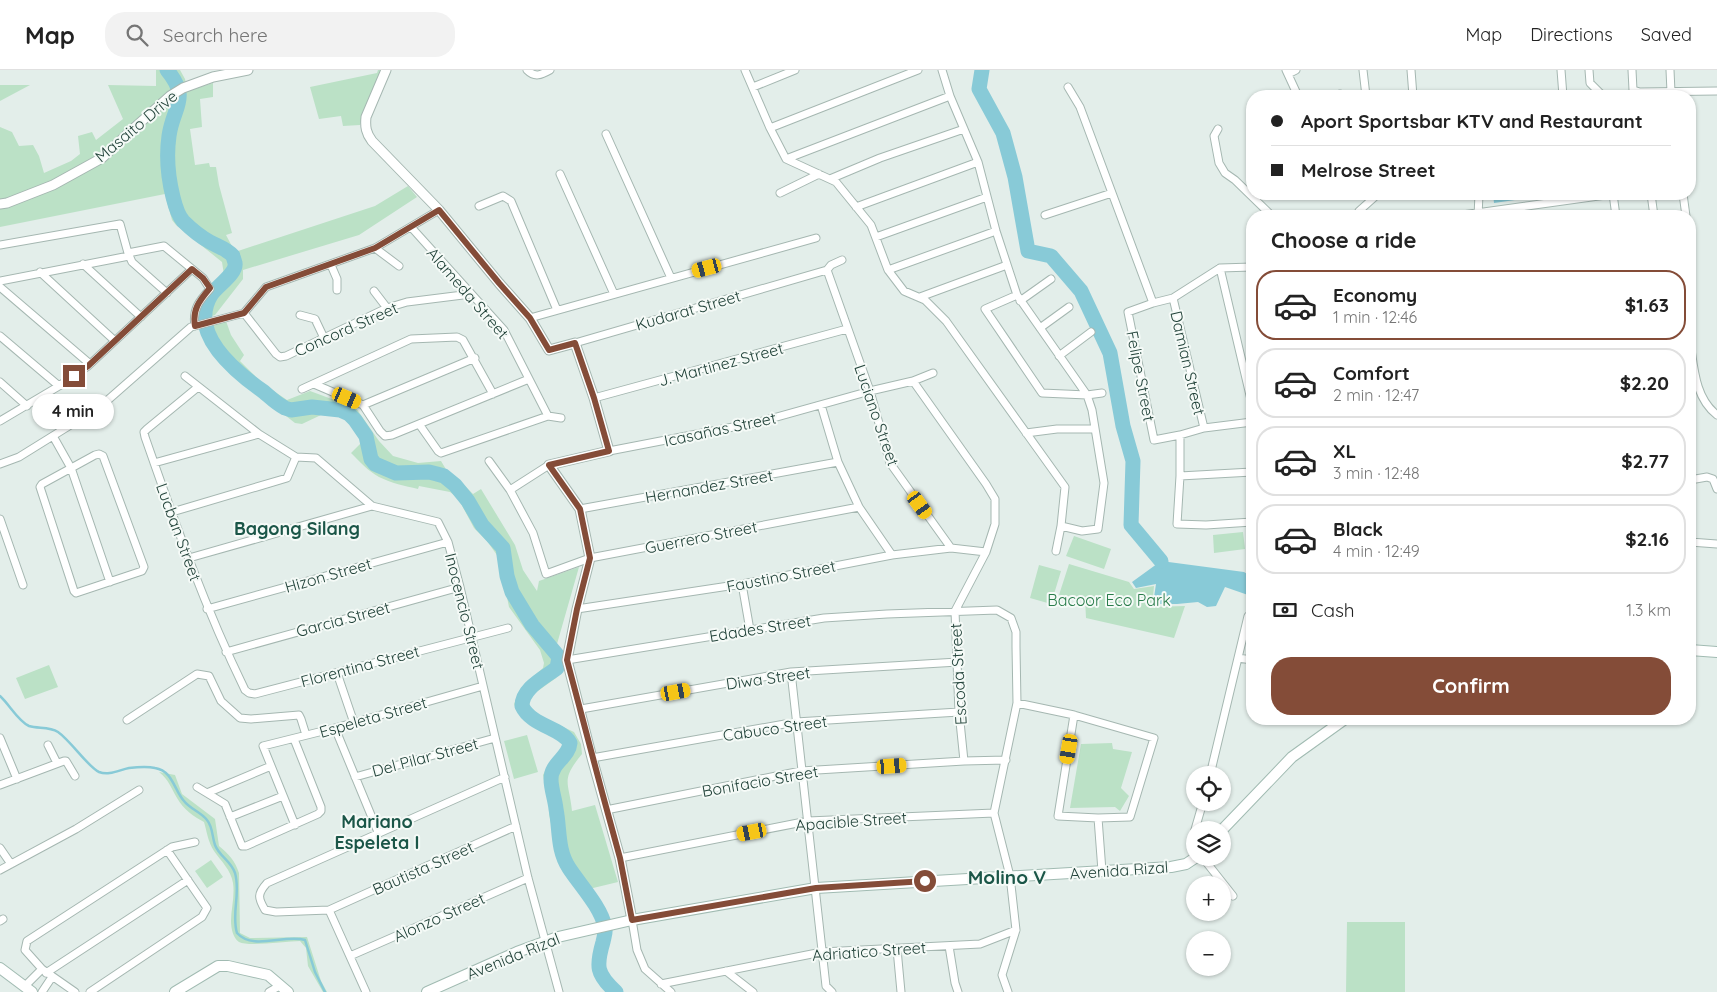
<!DOCTYPE html>
<meta charset="utf-8">
<style>
body{margin:0;font-family:Quicksand,sans-serif;background:#f2f2f2;color:#222;height:100vh;display:flex;flex-direction:column;font-size:19px;white-space:nowrap}
*{box-sizing:border-box;margin:0}
p{font-size:16px;color:#767676}
.icon{flex:none;width:28px;height:28px;fill:none;stroke:currentColor;stroke-width:2;stroke-linecap:round;stroke-linejoin:round}
.map{position:relative;flex:1;overflow:hidden}
.sheet{position:absolute;left:1246px;top:140px;width:450px;height:515px;display:flex;flex-direction:column;background:#fff;border-radius:20px;box-shadow:0 1px 4px #0004}
.sheet>*{flex:none}
.banner{position:absolute;left:1246px;top:20px;width:450px;height:110px;border-radius:20px;box-shadow:0 1px 4px #0004;display:grid;align-content:center;height:110px;padding:0 25px;background:#fff}
.fabs{position:absolute;left:1186px;top:696px;display:grid;gap:10px}
.fabs a{display:grid;place-items:center;width:45px;height:45px;border-radius:50%;background:#fff;box-shadow:0 1px 4px #0004;font-size:25px}
.end{position:absolute;width:22px;height:22px;margin:-11px;border:6px solid #844c38;background:#fff;box-shadow:0 0 0 2px #fff}
.from{border-radius:50%}
.bubble{position:absolute;height:35px;border-radius:18px;background:#fff;box-shadow:0 1px 4px #0004;font-size:16px;font-weight:800;line-height:35px;text-align:center}
.car{position:absolute;width:15px;height:30px;margin:-15px -8px;border-radius:6px;box-shadow:0 0 4px 1px #0007;background:linear-gradient(#f5c518 24%,#345 0 40%,#f5c518 0 76%,#345 0 86%,#f5c518 0)}
.banner b{display:flex;align-items:center;gap:18px;height:48px;font-size:19px}
.banner b+b{border-top:1px solid #e0e0e0}
.banner i{width:12px;height:12px;background:#222}
ul{padding:0;list-style:none}
li{display:flex;align-items:center;gap:15px;height:70px;margin:0 10px 8px;padding:0 15px;border:2px solid #e0e0e0;border-radius:20px}
li div{flex:1}
li b{display:block;font-size:19px}
li em{font-style:normal;font-weight:800}
li.active{border-color:#844c38}
li>.icon{width:45px;height:45px;stroke-width:1.5}
h2{padding:0 25px;font-size:22px;line-height:60px}
.pay{display:flex;align-items:center;gap:12px;height:55px;padding:0 25px;font-size:19px}
.pay p{margin-inline-start:auto}
.action{display:flex;gap:10px;margin-top:auto;padding:10px 25px}
.action a{flex:1;height:58px;border-radius:20px;background:#844c38;color:#fff;font-size:20px;font-weight:800;line-height:58px;text-align:center}
header{display:flex;align-items:center;gap:30px;box-sizing:border-box;height:70px;padding:0 25px;background:#fff;border-bottom:1px solid #e0e0e0}
header strong{font-size:24px}
nav{display:flex;gap:28px;margin-inline-start:auto;font-size:18px}
.search{width:350px;height:45px;background:#f2f2f2;display:flex;align-items:center;gap:12px;box-sizing:border-box;padding:0 18px;border-radius:20px;color:#767676;font-size:19px}
.map>svg:first-child{display:block}
</style>
<header>
<strong>Map</strong>
<div class="search"><svg class="icon" aria-label="search" viewBox="0 0 24 24"><circle cx="10" cy="10" r="6"/><path d="M15 15l6 6"/></svg>Search here</div>
<nav><a>Map</a><a>Directions</a><a>Saved</a></nav>
</header>
<div class="map">
<svg width="1717" height="922" viewBox="0 0 1717 922">
<rect width="100%" height="100%" fill="#e3eeea"/>
<!-- green -->
<path fill="#bbe1c6" d="M156 0H180L185 9 188 21 213 13V27L200 29 202 57 190 59 195 95 209 93 210 97H216L219 115 232 163 226 165 235 182 375 136 408 116 417 127 359 165 243 200V209L215 245 200 250 203 230 224 205 222 192 176 155 172 150 165 124 0 157V57L12 62 19 76 33 75 39 86 44 103 71 91 80 84 78 66 92 62 96 70 123 49 108 15 156 16Z
M378 0H383L363 44 360 55 343 56 341 46 319 49 310 17 377 3Z
M0 15H30L0 31Z
M226 251 231 265 244 285 240 291 262 313 287 330 310 321 356 338 379 371 393 386 418 393 441 391 450 406 465 416 473 424 481 419 515 475 523 500 537 521 539 511 579 497 557 574 564 596 556 608 528 628 530 637 542 647 574 662 581 674 582 684C560 711 569 711 572 741L595 735 618 812 589 819 607 849 600 851 559 791 549 744V734L543 705 546 699 566 679 563 671 521 645 517 641 514 634 520 621 525 614 543 598 544 593 540 580 509 537 499 488 487 471 474 458 458 428 450 422 419 416 418 419C405 416 391 413 379 407 368 401 359 391 351 383L366 368 352 351 332 345H321L302 354 295 353 245 314 213 284 206 271 202 258Z
M1243 462 1245 479 1214 483 1213 465Z
M1074 466 1111 479 1104 499 1066 486Z
M1069 494 1129 512 1134 519 1154 516 1152 537 1185 536 1174 568 1086 548 1085 529 1059 525Z
M1039 495 1061 501 1051 534 1030 528Z
M49 595 58 617 25 629 16 608Z
M527 665 538 702 514 709 504 671Z
M1112 673 1113 679 1132 682 1121 718 1129 726 1120 741 1115 737 1070 738 1081 674Z
M159 702 175 705 182 724 215 749 219 776C229 784 235 791 239 803L240 863 250 868 307 867 321 911 327 922H323L308 896 306 878 300 871C287 871 249 877 239 872 233 868 231 858 231 851 231 839 235 826 233 813 231 800 221 791 214 781 208 772 207 762 204 752 193 746 184 740 177 728 171 718 169 710 159 702Z
M211 790 223 807 207 818 195 801Z
M1347 852H1405V922H1346Z"/>
<!-- water -->
<path fill="#88cad7" d="M1493 124H1522V129L1494 133Z
M1161 491 1244 502 1252 507V524L1248 525 1225 517 1216 536 1207 537 1198 532 1177 534H1153L1156 514 1136 518 1132 512Z"/>
<g fill="none" stroke-linecap="round" stroke-linejoin="round">
<!-- stream -->
<path stroke="#88cad7" stroke-width="2.5" d="M0 626C9 634 18 651 29 656 38 659 49 656 58 662 71 671 88 697 99 702 109 706 119 700 129 698 137 697 147 696 155 698 173 701 174 720 184 731 190 739 201 742 207 750 213 757 212 767 215 775 219 786 231 791 235 803 241 823 231 844 237 863 253 881 284 864 305 870L315 902 325 922"/>
<!-- river -->
<path stroke="#88cad7" stroke-width="15" d="M167 0C191 29 173 36 169 66 166 87 168 107 173 127 175 135 177 144 183 151 190 158 201 167 210 172 217 176 227 179 233 186 233 187 235 192 235 193 237 203 217 216 211 225 187 264 237 303 264 322 271 328 277 334 285 338L291 340 312 337 340 340 349 344 355 350 366 366 371 389 375 394 396 403 429 402 437 404 444 406 455 415 468 431 482 455 503 478 507 506 512 522 532 555 559 587 557 598C544 608 522 618 522 636 531 656 562 658 570 673 569 687 551 693 551 709 551 719 555 729 556 739 560 759 557 780 569 798 580 815 601 837 605 857 606 862 604 867 603 872 596 896 596 904 616 922
M982 0 979 19 1003 63 1015 107 1028 181 1051 186 1081 221 1110 283 1123 356 1133 391 1131 455 1161 491"/>
<defs>
<path id="minor" d="M527 0C535 8 541 5 550 0
M745 0 770 58 786 89 836 112 871 155 888 200 904 221 925 230 946 251 1065 417 1061 456 1056 481
M942 0 950 26 978 92 996 161 1017 225 1087 325 1092 340 1104 413 1098 459 1082 461 1061 456
M1286 0 1298 26
M1363 0 1366 26
M1411 0 1413 26
M1561 0 1563 26
M1589 0 1590 13 1603 26
M1632 0 1633 20 1640 22 1717 21
M1670 0 1671 22
M1288 4 1296 0
M753 17 795 0
M1068 17 1080 37 1153 233
M1340 24V26
M770 58 918 0
M1218 59 1214 66 1219 93 1225 103 1235 110 1272 146
M606 64 671 208
M786 89 950 26
M560 104 614 224
M830 109 880 88 964 59
M780 123 819 104
M1613 124 1616 146
M1651 124 1654 146
M1683 124 1686 146
M479 136 503 126 511 131 557 240
M856 137 978 92
M1045 145 1112 123
M1357 146 1359 141 1378 124
M1455 146 1613 124
M1478 146 1479 124
M411 157 504 260 548 346
M876 167 987 127
M0 175 120 154 128 183 132 192 167 223
M375 178 399 196
M128 183 164 176 203 208 210 219C200 230 192 239 195 256
M83 194 141 247
M331 195 337 209V220
M1252 197 1220 198 1173 228 1153 233 1128 242 1154 370 1180 365 1204 358 1252 352
M1220 198 1252 334
M827 200 870 321 890 393 951 478
M827 200 831 195 842 190
M888 200 996 161
M40 202 115 271
M0 211 129 186
M0 217 90 294
M374 221 387 238
M1017 225 985 239 1042 323 1087 325 1102 323
M920 227 1007 195
M1173 228 1204 358
M1020 231 1051 209
M244 243 276 284 280 287 286 286 387 238 407 232 471 224
M300 245 315 249 324 268
M530 248 816 168
M1040 258 1069 237
M0 266 59 316
M1690 272C1694 298 1695 328 1717 345
M575 273 827 200
M1059 286 1091 262
M185 306 259 364 296 387 316 388 372 436 438 452 448 472 460 517 528 808 559 922
M913 311 986 414 995 429V454L986 482 955 541 959 642 964 691
M0 312 27 336
M314 314 363 335 380 361 385 366 392 365 529 309
M198 317 147 359 144 362 145 367C175 453 205 538 245 620L249 623 255 624 508 558
M302 319 411 269 457 267 463 270 493 324
M594 328 847 259
M363 335 475 288
M821 335 838 392 859 437 892 485
M0 351 59 316 88 296 192 199
M419 354 438 381 441 383 548 346 561 348
M1026 363 1057 359H1094
M1180 365V406L1177 454 1206 455 1252 452
M53 366 71 398 110 512
M609 381 759 352 870 321 913 311 933 303
M99 384 103 386 144 497 142 501 76 523 74 521 40 417 42 414 95 385Z
M489 391 510 420 533 463 546 504 590 488 859 437
M154 393 259 364
M0 394 19 387 101 336 191 257 244 243 266 217 375 178 439 140
M1180 406 1252 402
M1690 410 1707 407 1713 409 1717 419
M510 420 549 395
M580 439 838 392
M172 442 287 408 296 387
M0 449 23 515
M1690 472 1717 474
M189 488 372 436
M742 514 750 560
M207 539 448 472
M577 539 742 514 892 485 951 478 986 482
M226 582 460 517
M1238 588 1252 590
M567 590 824 548 887 544 997 540 1011 548 1016 562V577L1017 633 994 743 1010 806 1016 860 1002 905 1008 922
M791 602 826 916 832 922
M337 603 354 653
M1017 633 1074 645 1154 668 1130 747 1098 748 1058 746 1074 645
M581 639 791 602 958 592
M127 650 197 604 209 606 221 631 240 648 251 649 299 645 301 649 306 665
M335 658 378 762
M0 668 17 709
M48 675 57 693
M592 688 796 652 959 642
M1210 705 1248 546
M355 707 495 668
M505 707 267 813C257 824 258 828 265 840L276 842 329 840 516 756
M0 715 64 691H66L75 706
M197 717 225 734 242 776H246L318 744 321 741V737L294 669
M207 723 271 696
M606 740 801 701 964 691 1006 690
M230 747 283 726
M1098 748 1102 801
M295 755 263 676 335 658 483 616
M1195 774 1194 763 1203 732
M0 778 11 794
M620 788 808 751 994 743
M1203 788 1233 826
M0 800 76 759 139 720
M329 840 366 922
M632 850 637 880 645 899 671 922
M0 851 3 849
M949 876 955 913 958 922
M897 879 901 922
M350 886 528 808
M726 901 753 922
M46 903 188 810
M661 914 822 882 980 874 1016 860
M25 916 42 899
M42 922 52 907
M75 922 42 899 25 880 27 871 172 777 195 772
M90 922 202 847 207 838 167 780
M269 922 281 915"/>
<path id="tertiary" d="M386 0 366 47C365 57 366 63 372 71L439 140 499 213 530 248 549 280 575 273 594 328 609 381 549 395 580 439 590 488 577 539 567 590 592 688 620 788 632 850
M0 134 7 133 53 115 102 88 134 58 170 26 183 18 213 7 248 0"/>
<path id="secondary" d="M1690 580 1717 582
M1222 760 1292 687 1345 649
M0 898 32 922
M175 922 218 896H228L268 905 288 922
M427 922 517 882 558 867 632 850 816 818 1171 797 1186 794 1195 788"/>
</defs>
<!-- minor casing -->
<use href="#minor" stroke="#a5b7b1" stroke-width="9"/>
<!-- tertiary casing -->
<use href="#tertiary" stroke="#a5b7b1" stroke-width="11"/>
<!-- secondary casing -->
<use href="#secondary" stroke="#a1bbb2" stroke-width="12"/>
<!-- minor -->
<use href="#minor" stroke="#fff" stroke-width="7"/>
<!-- tertiary -->
<use href="#tertiary" stroke="#fff" stroke-width="9"/>
<!-- secondary -->
<use href="#secondary" stroke="#fff" stroke-width="10"/>
</g>
<g fill="none" stroke-linecap="round" stroke-linejoin="round">
<!-- route -->
<path stroke="#844c38" stroke-width="6" d="M74 306 88 296 192 199 203 208 210 218C200 230 192 239 195 256L244 243 266 217 375 178 439 140 499 213 530 248 549 280 575 273 594 328 609 381 549 395 580 439 590 488 577 539 567 590 602 722 620 788 632 850 816 818 925 811"/>
</g>
<g text-anchor="middle" dominant-baseline="central" stroke-width="4" stroke-linejoin="round" paint-order="stroke">
<!-- street labels -->
<g font-size="16" fill="#214239" stroke="#f5faf7">
<text transform="translate(136 56) rotate(-40)">Masaito Drive</text>
<text transform="translate(468 223) rotate(49)">Alameda Street</text>
<text transform="translate(688 240) rotate(-16)">Kudarat Street</text>
<text transform="translate(346 259) rotate(-24)">Concord Street</text>
<text transform="translate(1188 293) rotate(77)">Damian Street</text>
<text transform="translate(721 294) rotate(-15)">J. Martinez Street</text>
<text transform="translate(1141 306) rotate(79)">Felipe Street</text>
<text transform="translate(877 345) rotate(71)">Luciano Street</text>
<text transform="translate(720 359) rotate(-12)">Icasañas Street</text>
<text transform="translate(709 416) rotate(-10)">Hernandez Street</text>
<text transform="translate(179 462) rotate(70)">Lucban Street</text>
<text transform="translate(701 467) rotate(-11)">Guerrero Street</text>
<text transform="translate(328 505) rotate(-16)">Hizon Street</text>
<text transform="translate(781 506) rotate(-11)">Faustino Street</text>
<text transform="translate(465 541) rotate(76)">Inocencio Street</text>
<text transform="translate(343 549) rotate(-15)">Garcia Street</text>
<text transform="translate(760 558) rotate(-9)">Edades Street</text>
<text transform="translate(360 596) rotate(-15)">Florentina Street</text>
<text transform="translate(958 604) rotate(-93)">Escoda Street</text>
<text transform="translate(768 608) rotate(-8)">Diwa Street</text>
<text transform="translate(373 647) rotate(-16)">Espeleta Street</text>
<text transform="translate(775 658) rotate(-8)">Cabuco Street</text>
<text transform="translate(425 687) rotate(-15)">Del Pilar Street</text>
<text transform="translate(760 711) rotate(-10)">Bonifacio Street</text>
<text transform="translate(851 751) rotate(-4)">Apacible Street</text>
<text transform="translate(423 798) rotate(-24)">Bautista Street</text>
<text transform="translate(1119 800) rotate(-4)">Avenida Rizal</text>
<text transform="translate(439 847) rotate(-24)">Alonzo Street</text>
<text transform="translate(869 881) rotate(-4)">Adriatico Street</text>
<text transform="translate(513 886) rotate(-22)">Avenida Rizal</text>
</g>
<!-- park labels -->
<g font-size="16" fill="#287c4a" stroke="#f5faf7">
<text x="1109" y="530">Bacoor Eco Park</text>
</g>
<!-- neighbourhood labels -->
<g font-size="18" font-weight="bold" fill="#1b5648" stroke="#f5faf7">
<text x="297" y="458">Bagong Silang</text>
<text x="377" y="751">Mariano<tspan x="377" dy="21">Espeleta I</tspan></text>
</g>
<!-- quarter labels -->
<g font-size="19" font-weight="bold" fill="#1b5648" stroke="#f5faf7">
<text x="1007" y="807">Molino V</text>
</g>
</g>
</svg>
<div class="fabs">
<a><svg class="icon" aria-label="locate" viewBox="0 0 24 24"><circle cx="12" cy="12" r="6"/><path d="M12 2v4M12 18v4M2 12h4M18 12h4"/></svg></a>
<a><svg class="icon" aria-label="layers" viewBox="0 0 24 24"><path d="M12 4l9 5-9 5-9-5zM3 14l9 5 9-5"/></svg></a>
<a>+</a>
<a>−</a>
</div>
<i class="end from" style="left:925px;top:811px"></i>
<i class="end" style="left:74px;top:306px"></i>
<div class="bubble" style="left:32px;top:324px;width:82px">4 min</div>
<i class="car" style="left:707px;top:198px;rotate:255deg"></i>
<i class="car" style="left:347px;top:328px;rotate:113deg"></i>
<i class="car" style="left:920px;top:435px;rotate:144deg"></i>
<i class="car" style="left:676px;top:622px;rotate:80deg"></i>
<i class="car" style="left:1069px;top:679px;rotate:190deg"></i>
<i class="car" style="left:892px;top:696px;rotate:86deg"></i>
<i class="car" style="left:752px;top:762px;rotate:259deg"></i>
<div class="banner">
<b><i class="from"></i>Aport Sportsbar KTV and Restaurant</b>
<b><i></i>Melrose Street</b>
</div>
<section class="sheet">
<h2>Choose a ride</h2>
<ul>
<li class="active"><svg class="icon" aria-label="car" viewBox="0 0 24 24"><path d="M5 17H2v-5l4-1 3-4h7l3 4 3 1v5h-3M9 17h6M6 11h13"/><circle cx="7" cy="17" r="2"/><circle cx="17" cy="17" r="2"/></svg><div><b>Economy</b><p>1 min · 12:46</p></div><em>$1.63</em></li>
<li><svg class="icon" aria-label="car" viewBox="0 0 24 24"><path d="M5 17H2v-5l4-1 3-4h7l3 4 3 1v5h-3M9 17h6M6 11h13"/><circle cx="7" cy="17" r="2"/><circle cx="17" cy="17" r="2"/></svg><div><b>Comfort</b><p>2 min · 12:47</p></div><em>$2.20</em></li>
<li><svg class="icon" aria-label="car" viewBox="0 0 24 24"><path d="M5 17H2v-5l4-1 3-4h7l3 4 3 1v5h-3M9 17h6M6 11h13"/><circle cx="7" cy="17" r="2"/><circle cx="17" cy="17" r="2"/></svg><div><b>XL</b><p>3 min · 12:48</p></div><em>$2.77</em></li>
<li><svg class="icon" aria-label="car" viewBox="0 0 24 24"><path d="M5 17H2v-5l4-1 3-4h7l3 4 3 1v5h-3M9 17h6M6 11h13"/><circle cx="7" cy="17" r="2"/><circle cx="17" cy="17" r="2"/></svg><div><b>Black</b><p>4 min · 12:49</p></div><em>$2.16</em></li>
</ul>
<div class="pay"><svg class="icon" aria-label="cash" viewBox="0 0 24 24"><path d="M3 7h18v10H3z"/><circle cx="12" cy="12" r="2"/></svg>Cash<p>1.3 km</p></div>
<div class="action"><a>Confirm</a></div>
</section>
</div>
